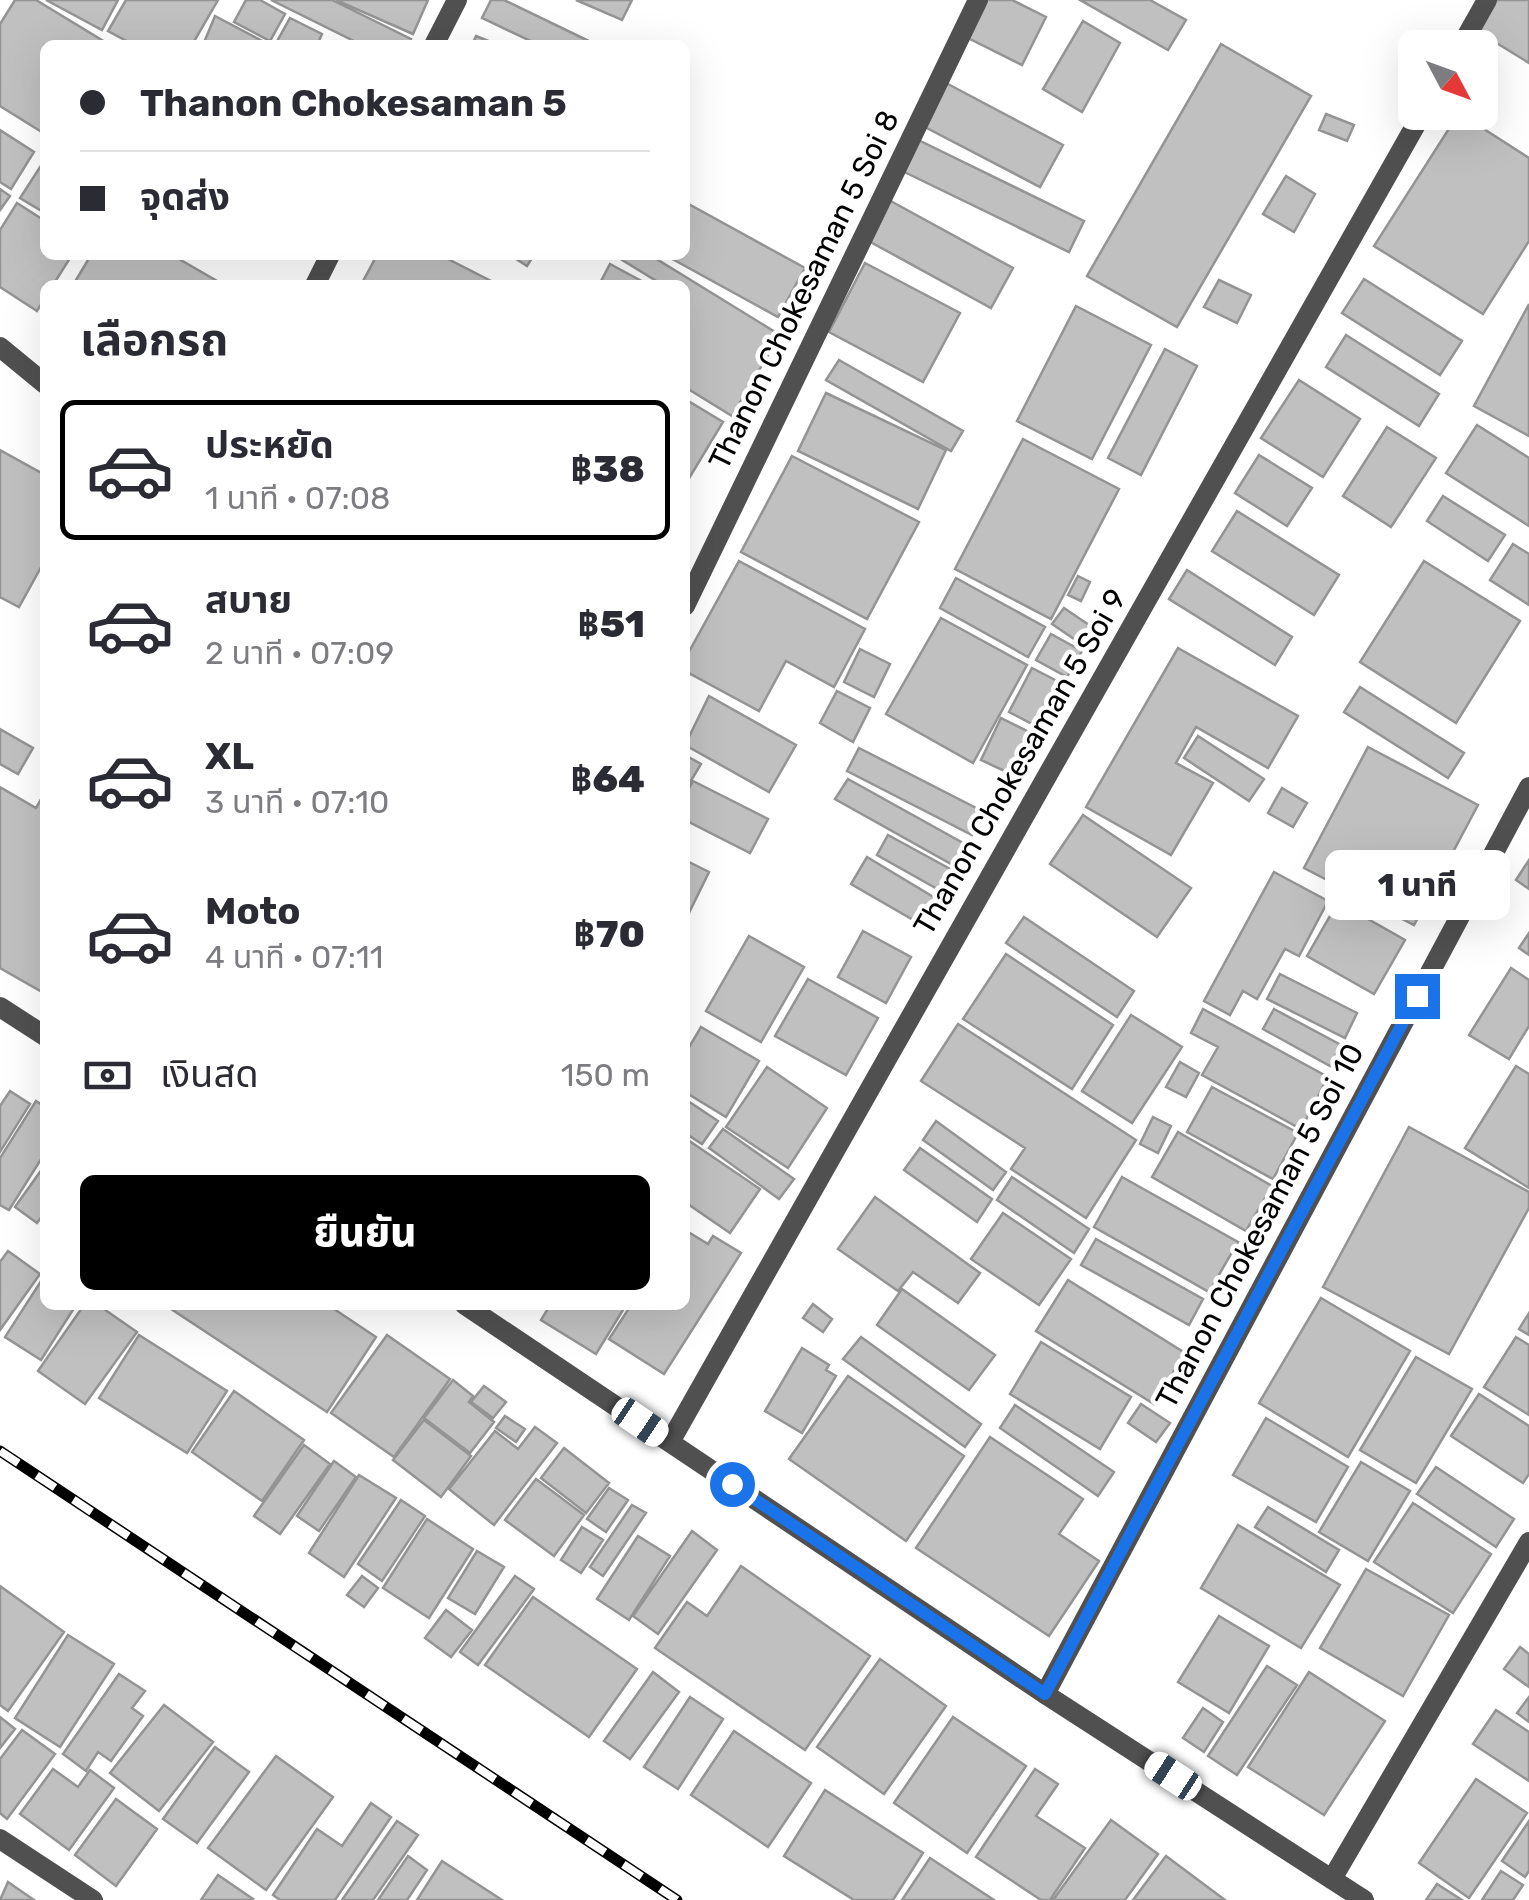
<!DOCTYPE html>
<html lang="th">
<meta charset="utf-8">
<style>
body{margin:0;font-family:Rubik,"Noto Sans Thai",sans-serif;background:#f2f2f3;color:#2b2b33;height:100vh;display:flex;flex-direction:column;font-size:38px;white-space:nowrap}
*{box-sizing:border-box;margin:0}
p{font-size:32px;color:#7c7c81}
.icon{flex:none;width:55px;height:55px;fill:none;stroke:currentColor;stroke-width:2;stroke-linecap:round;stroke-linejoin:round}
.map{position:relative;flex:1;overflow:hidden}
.panel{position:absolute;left:40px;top:280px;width:650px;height:1030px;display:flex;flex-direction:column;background:#fff;border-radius:15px;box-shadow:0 10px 40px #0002}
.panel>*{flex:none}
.top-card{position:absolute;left:40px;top:40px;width:650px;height:220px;border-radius:15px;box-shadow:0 10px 40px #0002;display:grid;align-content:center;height:220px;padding:0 40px;background:#fff}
.needle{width:65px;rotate:131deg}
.fabs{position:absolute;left:1398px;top:30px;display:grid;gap:20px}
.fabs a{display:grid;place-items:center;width:100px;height:100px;border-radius:15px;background:#fff;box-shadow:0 10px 40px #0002;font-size:50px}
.end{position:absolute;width:45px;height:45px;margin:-22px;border:12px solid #1a73e8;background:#fff;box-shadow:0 0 0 5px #fff}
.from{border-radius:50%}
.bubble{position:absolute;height:70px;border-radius:15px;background:#fff;box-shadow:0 10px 40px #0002;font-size:32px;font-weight:800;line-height:70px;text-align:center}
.car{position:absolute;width:30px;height:60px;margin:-30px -15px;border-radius:12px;box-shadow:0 0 8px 2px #0007;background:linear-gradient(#fff 24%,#345 0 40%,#fff 0 76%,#345 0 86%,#fff 0)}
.top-card b{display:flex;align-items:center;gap:35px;height:95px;font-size:38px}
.top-card b+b{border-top:2px solid #e1e1e2}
.top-card i{width:25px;height:25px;background:#2b2b33}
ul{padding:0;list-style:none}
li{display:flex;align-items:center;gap:30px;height:140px;margin:0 20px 15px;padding:0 20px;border:5px solid transparent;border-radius:15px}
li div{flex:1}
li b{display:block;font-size:38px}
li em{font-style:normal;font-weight:800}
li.active{border-color:#000}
li>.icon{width:90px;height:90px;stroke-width:1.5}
h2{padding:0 40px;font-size:45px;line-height:120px}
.pay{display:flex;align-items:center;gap:25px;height:110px;padding:0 40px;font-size:38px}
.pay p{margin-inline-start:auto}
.primary-button{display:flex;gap:20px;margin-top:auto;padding:20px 40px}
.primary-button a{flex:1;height:115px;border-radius:15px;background:#000;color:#fff;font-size:40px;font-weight:800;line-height:115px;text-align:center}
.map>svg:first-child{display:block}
</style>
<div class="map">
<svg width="1529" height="1900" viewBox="0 0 1529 1900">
<rect width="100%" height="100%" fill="#fff"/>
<!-- building -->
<path fill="#c0c0c0" stroke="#949494" stroke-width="2.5" d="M15 0H36L105 42 45 45V134L0 106V24Z
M46 0H118L102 30Z
M126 0H218L192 45H134L108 31Z
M246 0H260L285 14 270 41 234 22Z
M271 0H332L411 39 408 45H362Z
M336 0H428L413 34Z
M491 0H504L597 45H539L482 18Z
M576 0H632L622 20Z
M980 0H1012L1046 17 1022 65 962 35Z
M1080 0H1150L1186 20 1168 50Z
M1493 0H1529V63L1474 29Z
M215 16 270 45H203Z
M290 18 322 34 317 45H275Z
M1083 21 1120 43 1082 112 1043 89Z
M476 36 498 45H472Z
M1221 44 1311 96 1177 327 1087 276Z
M946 83 1063 145 1040 187 923 126Z
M1459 113 1529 158V241L1483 314 1374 246Z
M1326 114 1354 125 1347 141 1319 130Z
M0 130 34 152 11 189 0 182Z
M906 134 1084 221 1069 252 892 166Z
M44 161 45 162V213L20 198Z
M1286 176 1315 194 1294 232 1263 214Z
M0 189 10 196 0 210Z
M887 199 1013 268 991 308 865 239Z
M685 202 805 268 778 317 665 255H685Z
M17 203 45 221V255H72L53 285H45V298L37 311 0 287V230Z
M91 255H172L224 285H73Z
M377 255H440L499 285H361Z
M510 255H534L527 266Z
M614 255H650L780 335 732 416 685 387V285H663Z
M865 263 960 313 923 382 829 332Z
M610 264 649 285H599Z
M1364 279 1462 341 1440 375 1342 313Z
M1219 280 1251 295 1237 323 1204 307Z
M1529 304V436L1474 406Z
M1076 306 1151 345 1092 459 1017 421Z
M1346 335 1439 394 1419 426 1326 367Z
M1165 349 1197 366 1141 475 1108 458Z
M839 360 963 431 951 451 826 380Z
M1299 380 1360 419 1323 477 1261 438Z
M826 393 946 450 918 509 798 451Z
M685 399 723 422 685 485Z
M1477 425 1529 458V526L1446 473Z
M1387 427 1436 458 1391 527 1343 496Z
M1023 439 1119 489 1051 619 955 569Z
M0 450 45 475V560L19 607 0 597Z
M1259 455 1312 488 1287 526 1235 493Z
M792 456 919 522 867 619 741 552Z
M1443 496 1505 535 1488 561 1427 521Z
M1237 511 1339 575 1314 615 1212 551Z
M1513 544 1529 554V605L1490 580Z
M739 561 865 629 834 687 786 661 759 711 685 671V659Z
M1424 561 1520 621 1456 723 1360 662Z
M1187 570 1292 637 1275 665 1169 599Z
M1078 576 1090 582 1081 601 1068 595Z
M956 578 1045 627 1028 657 940 608Z
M1064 608 1092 627 1080 643 1052 624Z
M941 618 1027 665 973 763 886 714Z
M1051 634 1082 651 1067 677 1036 660Z
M1178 648 1298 716 1268 768 1196 727 1176 763 1213 783 1171 855 1086 807Z
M860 649 890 664 874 697 844 682Z
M1032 668 1059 682 1036 726 1009 712Z
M1360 687 1464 753 1448 778 1344 712Z
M837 691 870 708 853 742 820 723Z
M709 696 796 745 769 792 685 745Z
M1001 718 1031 733 1011 774 981 760Z
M0 729 33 748 18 774 0 764Z
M1198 736 1264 779 1249 801 1184 758Z
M1368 747 1478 805 1414 925 1304 868Z
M859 748 984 812 972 835 847 771Z
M685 755 701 764 685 791Z
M848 779 972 848 960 869 835 799Z
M693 781 768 819 750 853 685 820V796Z
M0 787 36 808 45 792 44 993 0 968Z
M1282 788 1307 803 1293 827 1268 813Z
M1083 815 1191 888 1157 937 1050 864Z
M888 835 952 870 941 891 877 855Z
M867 857 945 904 929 929 851 884Z
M685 860 709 872 685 921Z
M1529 860V889L1516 880Z
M1274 872 1328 901 1299 956 1285 949 1257 999 1243 991 1230 1015 1204 1001Z
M1338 902 1405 940 1374 994 1307 956Z
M1024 917 1134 991 1117 1017 1006 943Z
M863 931 911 957 886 1003 838 977Z
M1529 933V955L1519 948Z
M749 936 804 967 761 1042 706 1011Z
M1006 954 1113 1025 1072 1089 963 1019Z
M1511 968 1529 980V1026L1509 1059 1469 1035Z
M1280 974 1357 1013 1345 1038 1267 999Z
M808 979 878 1018 846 1075 775 1036Z
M1203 1009 1328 1077 1301 1129 1202 1075 1218 1047 1191 1033Z
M1274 1009 1341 1045 1330 1066 1263 1029Z
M1131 1015 1182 1047 1132 1123 1082 1091Z
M958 1024 1136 1140 1086 1218 1011 1169 1025 1148 921 1081Z
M701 1027 759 1061 726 1117 685 1092V1054Z
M1180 1062 1199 1073 1186 1097 1166 1087Z
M1516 1066 1529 1074V1188L1465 1148Z
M767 1067 827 1108 788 1168 726 1127Z
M1212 1087 1298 1133 1273 1179 1187 1132Z
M10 1091 30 1104 0 1152V1106Z
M685 1099 718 1121 702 1144 685 1133Z
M36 1101 45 1107V1153L9 1210 0 1205V1158Z
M1153 1117 1171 1126 1158 1153 1140 1144Z
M936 1121 1006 1172 993 1190 923 1140Z
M1409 1127 1529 1192V1208L1449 1354 1323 1287Z
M723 1129 794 1179 779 1199 709 1148Z
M1178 1132 1272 1186 1246 1231 1152 1177Z
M685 1138 760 1189 730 1233 685 1202Z
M920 1148 992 1199 977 1222 904 1170Z
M45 1165V1212L37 1223 15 1207Z
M1012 1177 1089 1229 1074 1253 997 1200Z
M1122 1177 1238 1242 1209 1292 1094 1227Z
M875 1197 980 1273 958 1303 913 1272 898 1291 838 1249Z
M1003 1213 1071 1259 1039 1305 971 1259Z
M685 1230 708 1244 713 1236 741 1253 664 1374 609 1339 631 1305H685Z
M1096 1239 1203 1299 1189 1325 1081 1265Z
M8 1251 40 1274 0 1330V1262Z
M43 1278 45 1305H76L41 1360 5 1337Z
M1068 1280 1185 1353 1154 1404 1036 1331Z
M902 1289 995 1355 969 1390 877 1325Z
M1321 1298 1410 1351 1348 1457 1259 1403Z
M813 1304 832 1319 823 1332 803 1318Z
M84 1305H98L137 1332 85 1404 38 1371Z
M165 1305H328L376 1337 327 1412Z
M550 1305H615L623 1310 596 1354 541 1320Z
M1529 1313V1335L1519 1329Z
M139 1335 227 1391 187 1453 99 1398Z
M387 1335 450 1379 394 1457 331 1413Z
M861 1337 981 1424 965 1447 843 1359Z
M1516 1337 1529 1345V1415L1484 1387Z
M1041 1342 1131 1397 1100 1449 1010 1394Z
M802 1348 829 1365 826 1370 836 1376 802 1433 765 1411Z
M1416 1357 1472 1389 1416 1483 1360 1450Z
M848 1376 964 1456 906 1541 789 1459Z
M453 1380 473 1396 469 1402 494 1422 470 1453 424 1418Z
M484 1386 506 1402 493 1418 471 1402Z
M234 1391 304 1440 262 1501 192 1452Z
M1479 1394 1529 1426V1474L1523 1483 1451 1436Z
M1141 1404 1170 1423 1156 1442 1128 1423Z
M1015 1405 1114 1472 1098 1496 1000 1428Z
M505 1416 525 1429 516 1442 496 1428Z
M1266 1418 1348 1467 1316 1522 1233 1475Z
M424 1420 471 1456 441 1497 393 1460Z
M535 1427 557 1443 494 1525 449 1489 495 1431 518 1449Z
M990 1437 1083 1499 1059 1534 1099 1561 1049 1636 916 1548Z
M304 1445 330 1464 280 1534 254 1516Z
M564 1448 609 1483 586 1513 541 1478Z
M334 1461 356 1477 319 1531 297 1516Z
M1361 1462 1410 1491 1368 1561 1319 1532Z
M1436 1467 1514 1519 1496 1547 1417 1494Z
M359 1475 396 1498 344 1577 309 1553Z
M536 1479 584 1515 554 1556 505 1520Z
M609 1488 628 1500 606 1532 587 1519Z
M401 1500 425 1516 382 1581 358 1564Z
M1413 1503 1491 1554 1453 1613 1374 1562Z
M632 1505 646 1513 603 1576 590 1567Z
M1268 1507 1339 1550 1326 1572 1255 1527Z
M427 1519 473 1549 429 1618 383 1588Z
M1238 1525 1340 1585 1301 1648 1201 1588Z
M582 1527 603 1540 581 1573 561 1560Z
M692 1531 717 1550 658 1634 633 1616Z
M638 1536 670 1556 629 1620 597 1599Z
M477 1551 504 1567 475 1614 448 1598Z
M741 1566 870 1656 805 1750 655 1648 687 1602 707 1616Z
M1366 1569 1449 1615 1403 1696 1320 1648Z
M362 1576 378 1588 364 1607 347 1595Z
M515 1576 534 1589 478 1665 460 1652Z
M0 1586 64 1632 8 1711 0 1705Z
M533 1597 637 1669 589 1737 485 1665Z
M446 1610 472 1630 451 1657 425 1638Z
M1219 1616 1269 1646 1229 1713 1178 1682Z
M68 1635 114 1664 60 1747 15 1718Z
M1520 1647 1529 1654V1687L1504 1669Z
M880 1659 946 1706 884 1794 817 1747Z
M1267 1666 1297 1685 1237 1775 1208 1756Z
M653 1672 679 1692 630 1759 604 1741Z
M1309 1672 1385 1721 1324 1815 1248 1767Z
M119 1674 145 1691 132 1708 143 1716 111 1761 98 1752 86 1771 63 1754Z
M690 1697 723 1719 678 1789 644 1767Z
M1529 1697V1722L1517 1713Z
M164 1705 213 1742 159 1811 110 1773Z
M1203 1708 1223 1722 1204 1752 1183 1738Z
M1496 1710 1529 1732V1781L1473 1744Z
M0 1717 15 1729 0 1748Z
M953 1717 1026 1766 967 1853 894 1803Z
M22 1730 55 1754 7 1819 0 1813V1759Z
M734 1731 811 1783 768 1847 691 1795Z
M215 1747 249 1772 197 1843 163 1819Z
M276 1756 333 1797 266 1890 208 1848Z
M53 1769 78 1787 90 1770 114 1788 69 1850 20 1814Z
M1035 1769 1058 1784 1036 1816 1085 1848 1050 1900H1041L976 1857Z
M1476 1779 1527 1813 1469 1898 1419 1863Z
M825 1790 923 1853 893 1900H854L784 1856Z
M116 1799 157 1829 116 1886 75 1855Z
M371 1803 391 1817 335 1900H280L273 1895 317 1829 342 1846Z
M1111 1820 1158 1854 1125 1900H1053Z
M397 1821 418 1835 373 1900H342Z
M1529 1821V1871L1525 1877 1502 1861Z
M408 1856 427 1870 407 1900H378Z
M1166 1856 1225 1900H1133Z
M930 1858 994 1900H902Z
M442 1861 502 1900H417Z
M1501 1871 1523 1885 1513 1900H1482Z
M218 1875 253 1899 252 1900H201Z
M8 1882 34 1900H0Z
M1437 1884 1462 1900H1426Z"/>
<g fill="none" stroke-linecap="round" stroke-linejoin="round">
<!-- minor -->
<path stroke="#505050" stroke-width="20" d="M434 45 457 0
M1460 48 1487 0
M315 285 330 255
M0 347 45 384
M685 606 978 0
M670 1442 1423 112
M1045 1694 1529 787
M0 1839 93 1900
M1332 1879 1529 1542"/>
<!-- tertiary -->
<path stroke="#505050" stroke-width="20" d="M0 1007 45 1036
M465 1305 1045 1694 1364 1900"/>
<defs>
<path id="rail" d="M0 1451 677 1900"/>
</defs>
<!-- rail casing -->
<use href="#rail" stroke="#000" stroke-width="11"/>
<!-- rail -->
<use href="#rail" stroke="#fff" stroke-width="8" stroke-dasharray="22" stroke-linecap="butt"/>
</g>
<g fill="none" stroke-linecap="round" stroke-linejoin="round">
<!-- route -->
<path stroke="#1a73e8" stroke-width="12" d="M732 1484 1045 1694 1417 996"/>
</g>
<g text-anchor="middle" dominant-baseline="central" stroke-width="9" stroke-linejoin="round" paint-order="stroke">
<!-- street labels -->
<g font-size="30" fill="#000" stroke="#fff">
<text transform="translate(804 290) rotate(-64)">Thanon Chokesaman 5 Soi 8</text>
<text transform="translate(1020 762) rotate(-60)">Thanon Chokesaman 5 Soi 9</text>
<text transform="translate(1260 1226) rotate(-62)">Thanon Chokesaman 5 Soi 10</text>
</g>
</g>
</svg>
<div class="fabs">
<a><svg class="needle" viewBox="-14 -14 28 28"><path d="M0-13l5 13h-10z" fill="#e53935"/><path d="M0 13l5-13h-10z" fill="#7c7c81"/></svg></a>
</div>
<i class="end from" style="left:732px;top:1484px"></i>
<i class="end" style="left:1417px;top:996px"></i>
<div class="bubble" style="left:1325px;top:850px;width:185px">1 นาที</div>
<i class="car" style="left:640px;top:1422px;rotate:124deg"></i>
<i class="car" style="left:1173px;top:1776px;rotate:303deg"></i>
<div class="top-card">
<b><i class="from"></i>Thanon Chokesaman 5</b>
<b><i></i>จุดส่ง</b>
</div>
<section class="panel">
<h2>เลือกรถ</h2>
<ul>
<li class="active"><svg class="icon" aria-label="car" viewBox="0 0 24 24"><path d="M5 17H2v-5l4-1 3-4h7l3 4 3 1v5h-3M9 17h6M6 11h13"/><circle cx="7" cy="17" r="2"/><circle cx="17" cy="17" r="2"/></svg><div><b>ประหยัด</b><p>1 นาที · 07:08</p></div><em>฿38</em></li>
<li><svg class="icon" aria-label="car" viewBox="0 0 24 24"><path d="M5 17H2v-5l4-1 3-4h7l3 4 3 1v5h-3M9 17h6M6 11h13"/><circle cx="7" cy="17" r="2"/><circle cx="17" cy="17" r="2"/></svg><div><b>สบาย</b><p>2 นาที · 07:09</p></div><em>฿51</em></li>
<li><svg class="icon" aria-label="car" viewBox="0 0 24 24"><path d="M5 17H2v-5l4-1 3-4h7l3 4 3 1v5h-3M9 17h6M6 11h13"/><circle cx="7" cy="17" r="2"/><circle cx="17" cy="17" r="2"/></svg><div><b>XL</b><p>3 นาที · 07:10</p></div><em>฿64</em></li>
<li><svg class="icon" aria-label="car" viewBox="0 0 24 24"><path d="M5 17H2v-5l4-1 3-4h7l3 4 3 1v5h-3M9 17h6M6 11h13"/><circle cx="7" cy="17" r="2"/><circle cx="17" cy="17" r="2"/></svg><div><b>Moto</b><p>4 นาที · 07:11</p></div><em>฿70</em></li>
</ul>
<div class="pay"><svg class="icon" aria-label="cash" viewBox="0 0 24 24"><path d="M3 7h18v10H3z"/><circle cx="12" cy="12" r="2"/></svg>เงินสด<p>150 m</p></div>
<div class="primary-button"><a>ยืนยัน</a></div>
</section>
</div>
